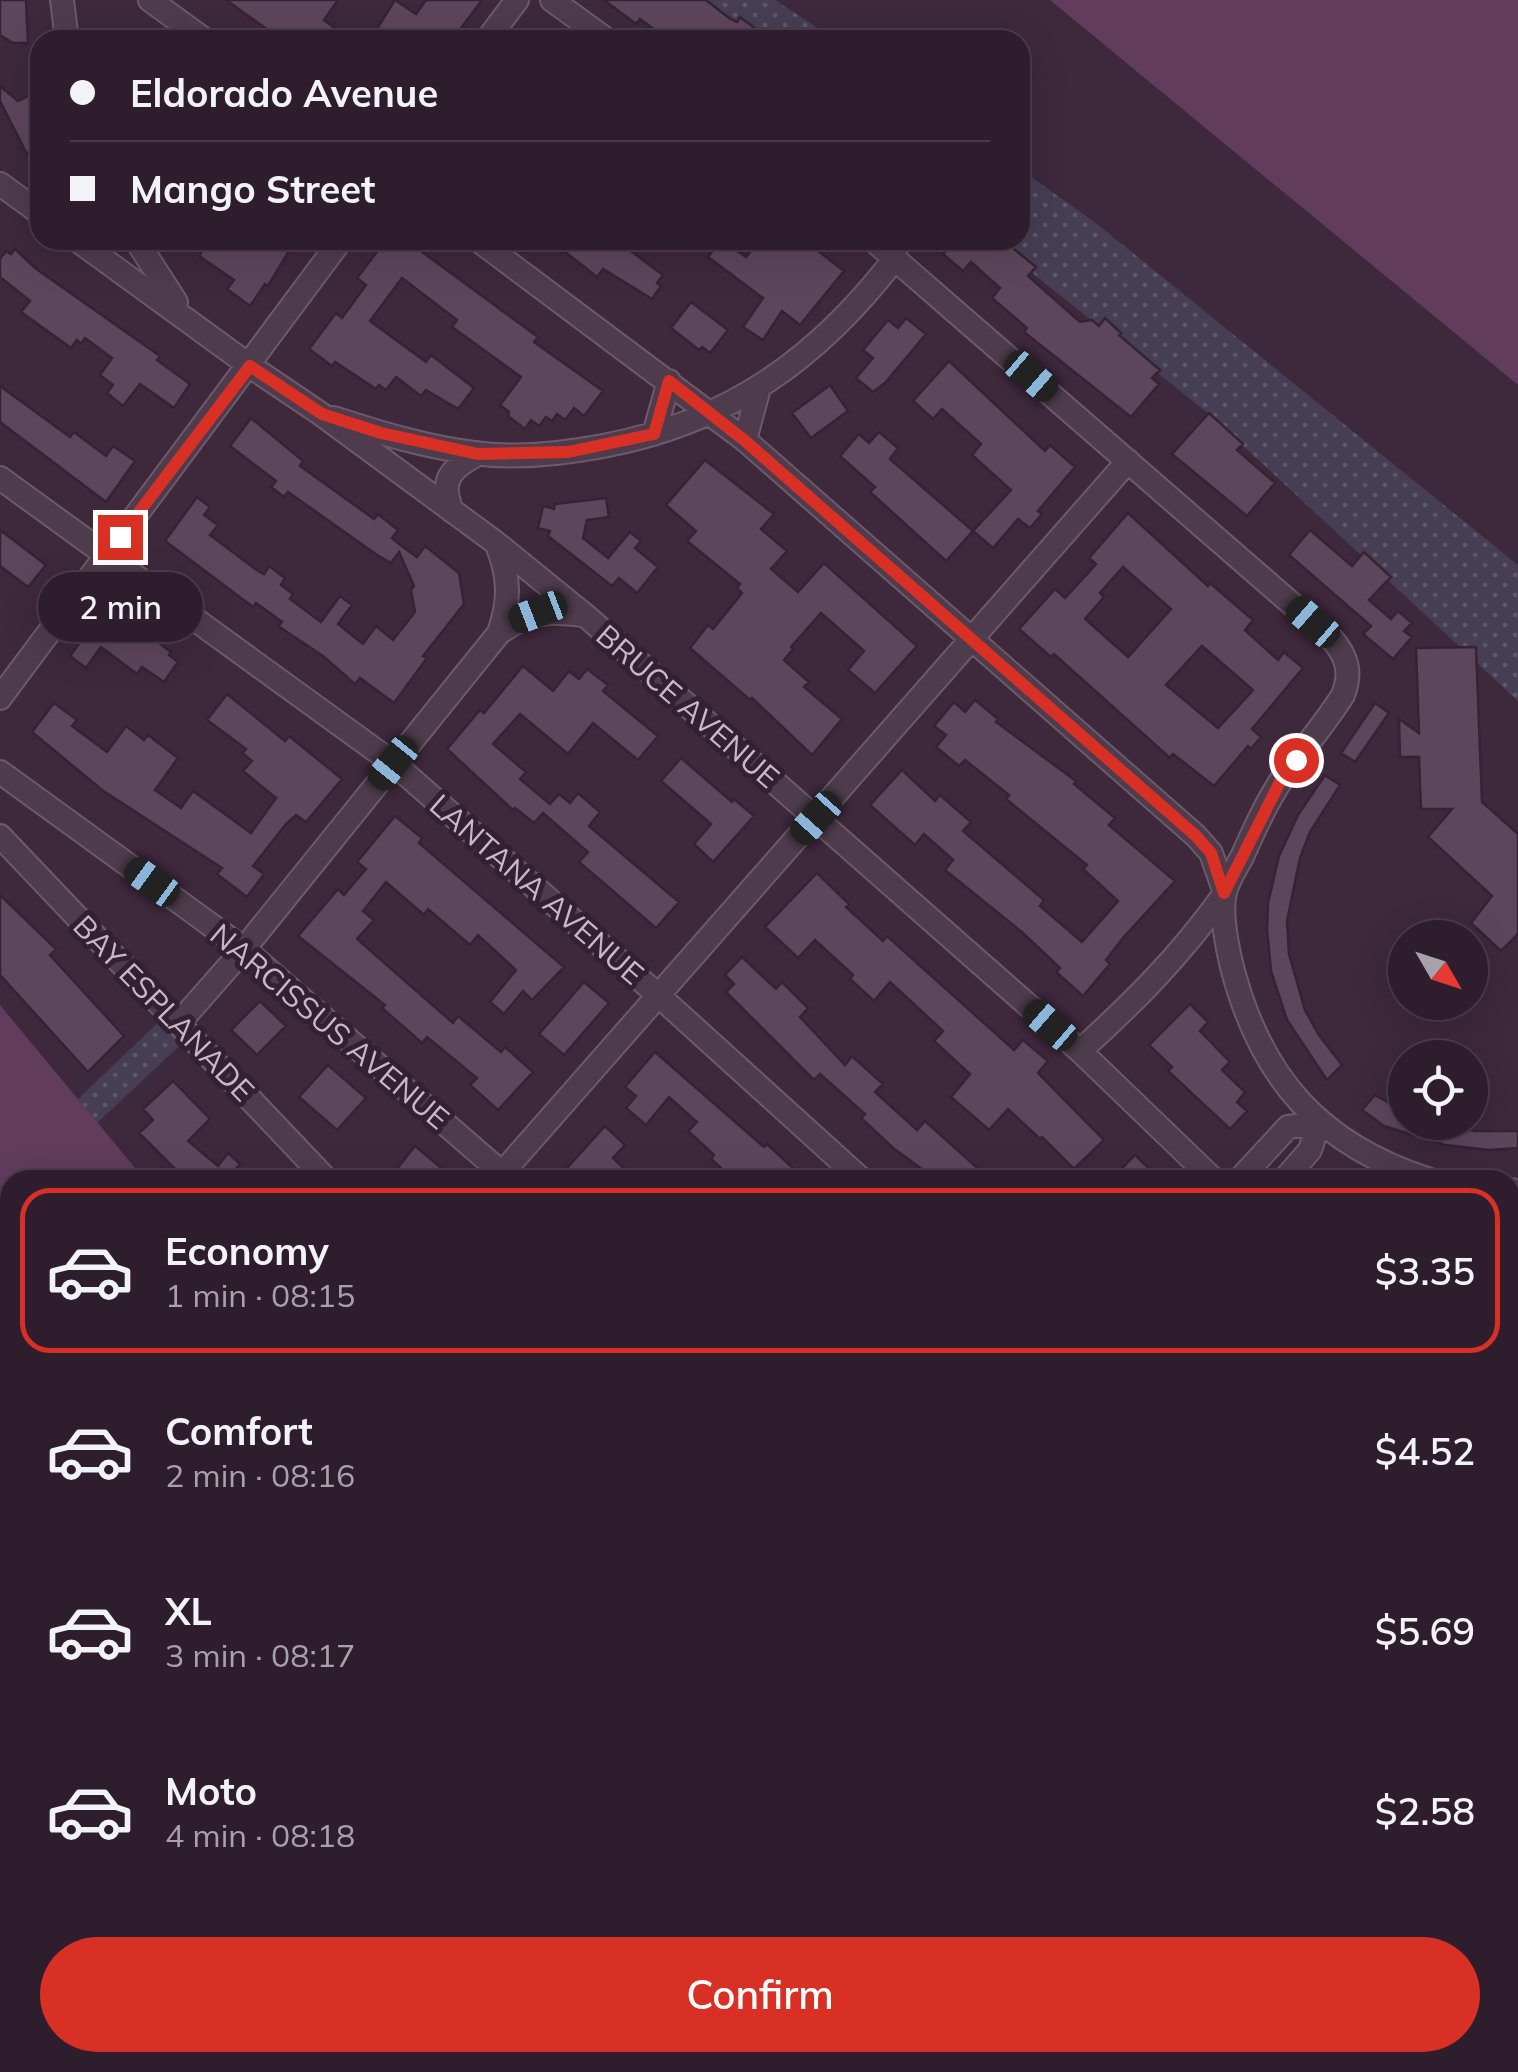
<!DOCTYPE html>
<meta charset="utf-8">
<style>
body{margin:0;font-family:Mulish,sans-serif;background:#362735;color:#f1f3f6;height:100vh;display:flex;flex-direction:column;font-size:38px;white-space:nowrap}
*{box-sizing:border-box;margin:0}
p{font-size:32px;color:#a7a2aa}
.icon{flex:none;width:55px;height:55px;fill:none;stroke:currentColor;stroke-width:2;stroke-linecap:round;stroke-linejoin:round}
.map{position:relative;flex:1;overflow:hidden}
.sheet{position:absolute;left:0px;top:1170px;width:1520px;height:902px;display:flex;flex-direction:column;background:#2e1e2d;border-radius:30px 30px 0 0;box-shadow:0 10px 40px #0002,0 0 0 2px #493c49}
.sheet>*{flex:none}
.hud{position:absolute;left:30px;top:30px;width:1000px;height:220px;border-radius:30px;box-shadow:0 10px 40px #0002,0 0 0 2px #493c49;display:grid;align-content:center;height:220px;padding:0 40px;background:#2e1e2d}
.needle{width:65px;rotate:129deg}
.fabs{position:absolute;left:1388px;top:920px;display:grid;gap:20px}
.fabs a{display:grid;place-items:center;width:100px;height:100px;border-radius:50%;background:#2e1e2d;box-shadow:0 10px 40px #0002,0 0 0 2px #493c49;font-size:50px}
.end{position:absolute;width:45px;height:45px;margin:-22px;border:12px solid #d93025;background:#fff;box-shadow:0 0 0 5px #fff}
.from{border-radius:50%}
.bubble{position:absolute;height:70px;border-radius:35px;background:#2e1e2d;box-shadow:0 10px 40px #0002,0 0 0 2px #493c49;font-size:32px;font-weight:600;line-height:70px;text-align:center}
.car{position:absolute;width:30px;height:60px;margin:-30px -15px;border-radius:12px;box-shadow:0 0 8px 2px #0007;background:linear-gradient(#222 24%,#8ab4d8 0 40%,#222 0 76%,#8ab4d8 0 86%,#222 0)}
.hud b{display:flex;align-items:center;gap:35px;height:95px;font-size:38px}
.hud b+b{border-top:2px solid #493c49}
.hud i{width:25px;height:25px;background:#f1f3f6}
ul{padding:18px 0 0;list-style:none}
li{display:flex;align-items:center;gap:30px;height:165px;margin:0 20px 15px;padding:0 20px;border:5px solid transparent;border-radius:30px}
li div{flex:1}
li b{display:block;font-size:38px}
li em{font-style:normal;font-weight:600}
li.selected{border-color:#d93025}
li>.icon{width:90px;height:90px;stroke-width:1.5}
.primary-button{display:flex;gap:20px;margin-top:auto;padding:20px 40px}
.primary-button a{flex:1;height:115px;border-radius:60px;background:#d93025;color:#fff;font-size:40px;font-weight:600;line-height:115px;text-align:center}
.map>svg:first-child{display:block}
</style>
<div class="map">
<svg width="1518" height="2072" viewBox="0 0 1518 2072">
<defs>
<pattern id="park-dots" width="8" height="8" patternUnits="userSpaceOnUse" patternTransform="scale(2.5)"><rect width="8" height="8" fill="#453e54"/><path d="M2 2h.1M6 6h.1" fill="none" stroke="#5e586b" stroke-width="1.8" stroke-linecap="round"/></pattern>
</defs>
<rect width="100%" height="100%" fill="#3e283c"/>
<!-- park -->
<path fill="url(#park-dots)" d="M690 0H775L836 40H740Z
M1020 169 1097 224 1518 565V701L1209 414 991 240H1020Z
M169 1012 190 1036 97 1123 78 1099Z"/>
<!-- water -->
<path fill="#613c5d" d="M1050 0H1518V385Z
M0 1005 145 1180H10V1988L0 1982Z
M945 2062 954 2072H152L136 2063Z"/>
<!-- building -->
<path fill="#5d455b" stroke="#352334" stroke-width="2.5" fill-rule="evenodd" d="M0 0H26L28 43H13L0 35Z
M226 0H338L324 20 336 29 328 40H282Z
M395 0 416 14 426 0H482L452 40H370Z
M604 0H706L729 18 737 22 740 17 757 30 750 40H668L640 19 636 24Z
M0 86 18 101 40 90V147L27 154 0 101Z
M186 240H286L281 246 289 251 268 286 265 284 250 306 227 289 234 280 199 256 202 251Z
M386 240H406L538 337 534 342 603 391 584 416 574 408 565 420 557 414 552 421 546 417 539 426 531 420 525 429 508 416 509 412 500 405 521 377 452 327 457 320 402 278 370 321 426 362 431 355 474 388 458 409 426 390 421 396 396 377 386 390 379 385 376 389 335 362 332 366 309 349 336 313 342 318 366 285 357 278Z
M550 240H616L663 275 657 283 661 286 652 299 603 269 597 277Z
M721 240 746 257 760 240H804L844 271 800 325 782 311 763 340 743 327 763 298 708 257Z
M955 240H1003L1036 267 1028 276 1080 322 1092 320 1099 326 1105 318 1121 333 1119 335 1160 370 1152 378 1159 384 1131 417 1024 332 1027 328 992 298 1000 288 971 262 963 271 943 254Z
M15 249 35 268 160 356 157 360 190 384 174 408 140 384 123 406 107 393 113 385 100 375 112 358 85 338 81 344 77 340 71 348 21 312 30 301 0 277V259L6 251 11 254Z
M691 302 728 330 710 353 702 347 699 350 671 328Z
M906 318 926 334 885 383 873 392 856 378 873 358 863 350 888 320 898 328Z
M949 361 1045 451 1050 445 1075 467 1038 511 1042 514 1030 528 1018 519 993 548 973 531 1011 490 972 455 981 444 942 409 933 419 913 401Z
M830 385 848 411 811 438 792 413Z
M0 386 70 437 74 432 106 456 113 446 135 461 106 502 0 422Z
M1209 413 1243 444 1237 450 1275 483 1247 516 1172 454Z
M251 418 303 461 300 466 374 519 378 514 398 530 392 538 403 547 417 557 425 546 459 573 464 604 423 656 427 658 394 703 360 678 355 684 323 656 278 626 282 622 256 603 253 607 165 541 197 497 210 507 204 515 218 525 210 535 258 571 264 574 269 566 285 578 281 585 293 594 290 599 321 622 340 596 352 605 338 624 363 644 376 626 393 640 415 612 411 590 414 586 399 552 391 563 377 555 288 492 284 497 271 487 276 481 230 446Z
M879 432 898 448 890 459 973 531 946 561 870 492 875 487 840 456 859 434 869 443Z
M705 460 774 514 761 529 787 551 771 569 798 592 824 563 917 646 875 693 848 670 864 651 821 613 791 647 793 649 784 660 809 682 804 687 842 719 812 755 752 698 750 700 690 648 708 625 713 629 742 593 737 588 740 584 687 541 696 531 666 505Z
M606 498 609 517 587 520 583 538 608 558 630 532 641 541 635 548 658 567 637 593 619 578 612 586 548 536 550 531 538 528 543 506 554 509 555 504Z
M1128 513 1208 586 1210 583 1253 620 1245 630 1278 660 1284 652 1303 668 1252 729 1261 737 1251 749 1248 746 1214 786 1173 754 1170 758 1054 654 1051 657 1019 629 1055 589 1065 598 1096 564 1089 558ZM1123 567 1171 609 1128 657 1085 619 1104 597 1100 593ZM1202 646 1253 690 1218 728 1166 685Z
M0 530 46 565 28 587 0 566Z
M1310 530 1352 566 1364 552 1391 577 1369 600 1391 619 1398 611 1412 623 1404 631 1412 637 1393 659 1363 634 1371 626 1289 555Z
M102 612 120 625 125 617 171 652 169 655 178 662 164 682 142 667 137 674 101 647 86 668 70 656Z
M1476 647 1482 802 1518 834V934L1501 951 1471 923 1492 896 1428 837 1452 809H1421L1419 757H1400L1399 719 1419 733 1416 648Z
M523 666 553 691 569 671 579 679 587 669 608 685 603 691 658 736 638 760 593 723 568 754 520 714 493 744 526 772 520 779 550 804 559 794 570 803 578 793 600 812 589 826 679 902 656 928 579 862 588 852 543 813 534 823 515 808 513 810 447 749 480 710 484 713Z
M227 694 285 741 289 736 342 779 306 822 296 815 286 824 253 866 264 874 247 897 217 874 222 868 102 790 32 732 54 703 77 720 72 726 107 752 126 726 144 740 148 735 178 758 155 790 181 808 193 791 251 833 276 798 243 771 252 761 242 753 246 749 207 720Z
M975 700 998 719 996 722 1076 781 1074 784 1115 818 1109 825 1175 881 1123 938 1106 960 1110 964 1083 996 1056 972 1060 968 1023 933 945 870 953 860 924 834 915 845 870 805 902 770 935 801 940 795 971 822 963 831 1044 900 1040 906 1082 942 1118 901 1083 869 1087 865 1006 799 1009 795 965 760 959 766 936 747 946 735 934 726 954 702 965 712Z
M1375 703 1389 713 1355 762 1341 753Z
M681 758 732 802 734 799 754 816 713 862 694 844 711 824 661 781Z
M1325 775 1340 785 1310 832 1300 858 1287 921 1289 954 1305 1010 1319 1035 1342 1065 1327 1080 1287 1020 1271 971 1267 929 1268 903 1279 856 1298 815Z
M395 816 422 838 419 843 564 967 532 1000 523 991 504 1014 490 1002 516 970 478 935 470 945 428 909 424 915 386 882 363 911 374 920 357 939 453 1023 458 1016 501 1052 505 1047 533 1072 498 1110 470 1085 477 1078 427 1037 422 1043 382 1008 385 1005 298 936 338 889 344 895 366 869 357 862Z
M817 873 849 904 846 907 883 941 887 936 1014 1050 1023 1040 1048 1061 1038 1073 1104 1140 1074 1169 1042 1137 1040 1139 1008 1109 989 1130 951 1097 970 1074 934 1041 943 1031 890 982 874 1001 850 979 853 975 815 940 798 958 765 927Z
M0 895 56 949 50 955 124 1036 88 1072 0 975Z
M742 957 776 989 782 982 808 1008 800 1017 845 1065 852 1056 883 1084 875 1092 917 1130 925 1121 991 1180H937L893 1148 861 1118 865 1114 820 1074 814 1080 726 992 734 984 725 975Z
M584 982 609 1003 564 1055 539 1034Z
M260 1001 286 1026 257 1055 231 1030Z
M1190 1004 1208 1022 1200 1031 1230 1062 1222 1070 1245 1092 1237 1102 1247 1111 1230 1129 1168 1071 1172 1067 1149 1045Z
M655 1052 764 1147 767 1144 806 1180H734L711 1159 714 1155 688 1131 697 1122 669 1097 646 1125 626 1108 636 1096 625 1087Z
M328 1065 366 1098 337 1130 299 1097Z
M173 1081 210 1119 188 1141 218 1166 228 1153 240 1164 230 1176 235 1180H186L139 1133 153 1120 143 1109Z
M1375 1095 1405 1112V1122H1434L1475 1131H1518V1148L1489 1150 1445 1145 1384 1126 1362 1110Z
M605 1126 625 1145 613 1158 636 1180H580L567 1168Z
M415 1146 445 1171 437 1180H388Z
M1135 1155 1161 1180H1111Z"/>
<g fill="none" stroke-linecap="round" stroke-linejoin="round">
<defs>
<path id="minor" d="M62 0 67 40
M150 0 205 40
M552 0 607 40
M487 40 517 0
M0 184 40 213
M77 240 250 366 321 414 496 543 586 616 1080 1051 1214 1180
M136 240 176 302
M478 240 745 440 1196 836 1211 853 1225 893
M873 240 1331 638C1347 656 1352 672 1343 695 1325 724 1303 748 1284 776 1267 801 1254 830 1242 857 1236 868 1228 880 1225 892 1220 913 1227 946 1232 967 1261 1079 1320 1145 1430 1180
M334 418C380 433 426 447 474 453 517 459 561 454 603 446 730 422 818 359 896 257
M654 434 669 381
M745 440 759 388
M0 478 393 763 658 995 862 1180
M452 511C439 480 451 468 478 454
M497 545C510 577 510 601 499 633
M0 698 341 240
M0 772 244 949 510 1180
M0 836 327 1180
M179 1023 244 949 499 633C527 613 549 610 582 615
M1080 1051C1135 1001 1181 955 1225 893
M496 1180 1128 461
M1239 1180 1288 1127 1319 1123
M1284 1180 1310 1150 1319 1123
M1510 1190 1518 1191
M1510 1242 1518 1233
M1510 1462 1518 1471
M1510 1715 1518 1708
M1510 1803 1518 1812
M1510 2053 1518 2058
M1185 2072 1190 2062"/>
</defs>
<!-- minor casing -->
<use href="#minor" stroke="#6c5a6a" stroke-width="26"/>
<!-- minor -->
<use href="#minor" stroke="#4e3c4c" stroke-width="22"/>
</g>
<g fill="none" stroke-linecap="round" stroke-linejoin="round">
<!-- route -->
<path stroke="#d93025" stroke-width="12" d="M120 537 250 366 322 414 381 433 478 454 568 452 654 434 669 381 744 440 1196 836 1211 853 1224 893 1282 778 1296 760"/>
</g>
<g text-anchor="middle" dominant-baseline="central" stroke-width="10" stroke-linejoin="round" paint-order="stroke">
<!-- street labels -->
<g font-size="30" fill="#c9b9c7" stroke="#332132">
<text transform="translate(688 706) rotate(41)">BRUCE AVENUE</text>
<text transform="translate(537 889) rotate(41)">LANTANA AVENUE</text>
<text transform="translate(164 1008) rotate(46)">BAY ESPLANADE</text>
<text transform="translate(330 1026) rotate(40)">NARCISSUS AVENUE</text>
</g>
</g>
</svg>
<div class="fabs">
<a><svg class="needle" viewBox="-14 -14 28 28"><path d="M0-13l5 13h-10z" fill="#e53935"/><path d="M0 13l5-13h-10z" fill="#a7a2aa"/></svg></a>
<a><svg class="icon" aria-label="locate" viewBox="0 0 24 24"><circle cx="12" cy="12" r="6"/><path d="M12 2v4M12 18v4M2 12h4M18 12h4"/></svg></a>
</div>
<i class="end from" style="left:1296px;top:760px"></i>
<i class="end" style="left:120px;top:537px"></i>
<div class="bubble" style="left:38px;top:572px;width:165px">2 min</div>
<i class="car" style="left:1031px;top:376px;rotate:131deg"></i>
<i class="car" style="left:538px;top:612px;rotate:249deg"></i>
<i class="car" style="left:1313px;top:622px;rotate:311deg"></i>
<i class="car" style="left:393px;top:763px;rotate:219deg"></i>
<i class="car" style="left:816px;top:818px;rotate:222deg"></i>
<i class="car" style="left:152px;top:882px;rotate:306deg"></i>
<i class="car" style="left:1050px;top:1025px;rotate:311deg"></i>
<div class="hud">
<b><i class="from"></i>Eldorado Avenue</b>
<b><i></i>Mango Street</b>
</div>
<section class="sheet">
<ul>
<li class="selected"><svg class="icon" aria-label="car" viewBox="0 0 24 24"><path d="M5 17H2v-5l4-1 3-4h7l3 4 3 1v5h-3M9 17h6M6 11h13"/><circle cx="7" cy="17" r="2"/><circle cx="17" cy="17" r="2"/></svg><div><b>Economy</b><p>1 min · 08:15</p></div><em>$3.35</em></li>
<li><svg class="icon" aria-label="car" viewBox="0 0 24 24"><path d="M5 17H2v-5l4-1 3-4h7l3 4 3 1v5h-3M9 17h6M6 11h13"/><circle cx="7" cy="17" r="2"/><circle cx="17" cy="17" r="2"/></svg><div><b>Comfort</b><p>2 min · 08:16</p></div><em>$4.52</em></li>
<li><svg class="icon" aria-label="car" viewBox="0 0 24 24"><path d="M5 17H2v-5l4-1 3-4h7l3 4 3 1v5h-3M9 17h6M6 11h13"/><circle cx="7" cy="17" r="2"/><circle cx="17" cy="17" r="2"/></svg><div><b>XL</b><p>3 min · 08:17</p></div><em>$5.69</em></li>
<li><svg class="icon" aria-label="car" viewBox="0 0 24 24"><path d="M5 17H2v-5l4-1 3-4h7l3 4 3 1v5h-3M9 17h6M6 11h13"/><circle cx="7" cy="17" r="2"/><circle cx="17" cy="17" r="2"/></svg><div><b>Moto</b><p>4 min · 08:18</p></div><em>$2.58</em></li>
</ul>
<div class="primary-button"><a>Confirm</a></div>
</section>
</div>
